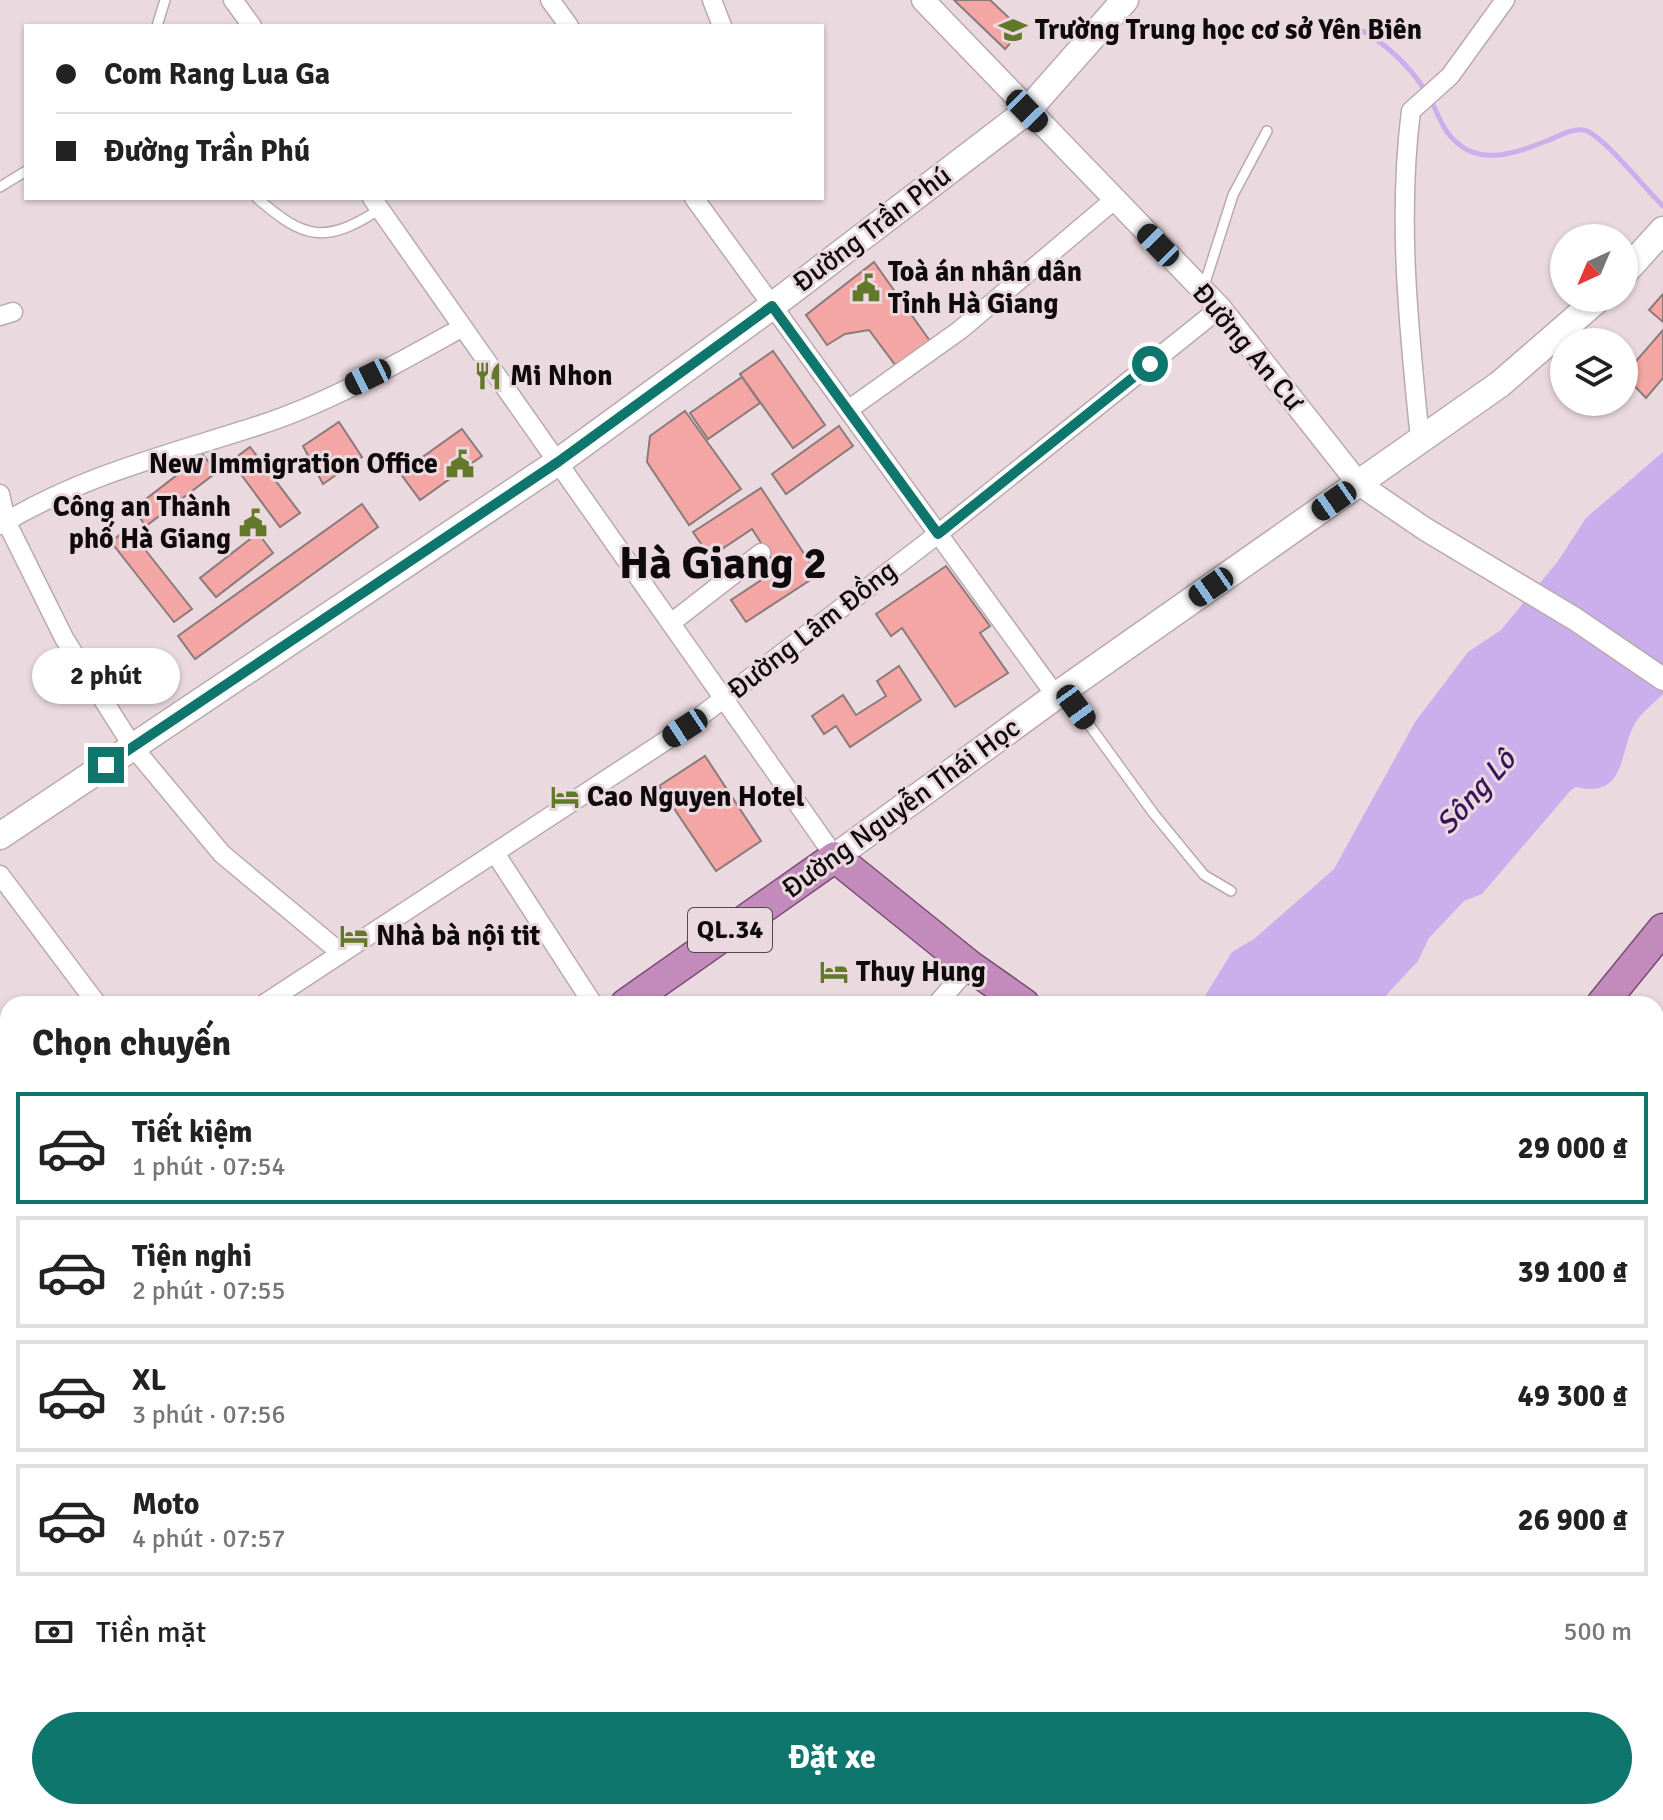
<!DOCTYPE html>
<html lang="vi">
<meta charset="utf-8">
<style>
body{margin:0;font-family:Signika,sans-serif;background:#f6f6f6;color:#222;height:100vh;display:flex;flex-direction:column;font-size:30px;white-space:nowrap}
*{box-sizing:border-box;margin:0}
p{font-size:26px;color:#767676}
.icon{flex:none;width:44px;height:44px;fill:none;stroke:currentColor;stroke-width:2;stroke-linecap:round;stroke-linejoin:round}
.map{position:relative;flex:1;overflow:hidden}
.details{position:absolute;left:0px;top:996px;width:1664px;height:824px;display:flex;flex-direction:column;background:#fff;border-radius:24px 24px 0 0;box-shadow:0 2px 6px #0004}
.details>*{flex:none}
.hud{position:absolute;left:24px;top:24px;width:800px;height:176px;border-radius:0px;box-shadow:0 2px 6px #0004;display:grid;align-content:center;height:176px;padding:0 32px;background:#fff}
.needle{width:52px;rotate:224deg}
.buttons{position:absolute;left:1550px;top:224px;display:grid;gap:16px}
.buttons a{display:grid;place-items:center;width:88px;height:88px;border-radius:50%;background:#fff;box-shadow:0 2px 6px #0004;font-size:40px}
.end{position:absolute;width:36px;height:36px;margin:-18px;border:10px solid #0f766e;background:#fff;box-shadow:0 0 0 4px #fff}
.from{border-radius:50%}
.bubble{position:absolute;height:56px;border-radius:28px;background:#fff;box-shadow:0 2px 6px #0004;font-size:26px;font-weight:700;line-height:56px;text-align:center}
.car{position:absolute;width:24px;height:48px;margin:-24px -12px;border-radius:10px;box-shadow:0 0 6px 2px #0007;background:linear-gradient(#222 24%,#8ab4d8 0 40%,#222 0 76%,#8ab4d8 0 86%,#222 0)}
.hud b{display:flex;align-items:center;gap:28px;height:76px;font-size:30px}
.hud b+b{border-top:2px solid #e0e0e0}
.hud i{width:20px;height:20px;background:#222}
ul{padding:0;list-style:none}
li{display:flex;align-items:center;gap:24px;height:112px;margin:0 16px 12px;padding:0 16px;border:4px solid #e0e0e0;border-radius:0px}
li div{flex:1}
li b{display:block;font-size:30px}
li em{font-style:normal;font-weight:700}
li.selected{border-color:#0f766e}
li>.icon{width:72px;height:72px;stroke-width:1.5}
h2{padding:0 32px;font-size:36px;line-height:96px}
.pay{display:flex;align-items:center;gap:20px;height:88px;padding:0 32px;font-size:30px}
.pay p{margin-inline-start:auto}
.action{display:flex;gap:16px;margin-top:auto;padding:16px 32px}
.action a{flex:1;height:92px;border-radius:48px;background:#0f766e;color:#fff;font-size:32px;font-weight:700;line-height:92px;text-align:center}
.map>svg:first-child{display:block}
</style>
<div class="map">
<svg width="1663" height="1820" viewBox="0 0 1663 1820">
<rect width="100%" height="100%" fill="#eadadf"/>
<!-- green -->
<path fill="#e2a588" d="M261 1812H559L557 1820H265Z"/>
<!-- water -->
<path fill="#cbafed" d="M1663 452V694C1653 704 1639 714 1633 727 1619 758 1624 798 1576 787L1571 790 1482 894 1464 901 1429 938 1418 961 1378 1004H1200L1232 952 1254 939 1334 869 1415 722 1468 652 1501 630 1558 561 1586 518Z
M559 1812H864L859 1820H557Z"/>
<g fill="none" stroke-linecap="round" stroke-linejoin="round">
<!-- stream -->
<path stroke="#cbafed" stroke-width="5" d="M1354 26C1384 42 1408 63 1426 92
M1431 101C1437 111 1441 125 1448 133 1475 169 1514 154 1549 140 1559 136 1573 128 1584 130 1601 133 1647 191 1663 206"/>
</g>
<!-- building -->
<path fill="#f3a6a4" stroke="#8a7b7a" stroke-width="2" d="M954 0H990L1022 30 1005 49Z
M874 262 930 341 896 366 869 330 845 334 827 345 806 315Z
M1663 294V322L1649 310Z
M1663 330V378L1646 398 1624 375Z
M773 351 825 425 793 448 740 374Z
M742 377 760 403 708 439 690 413Z
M685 411 741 489 689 525 647 462 650 436Z
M339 422 362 457 323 484 303 446Z
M839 426 853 446 786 494 772 474Z
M462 429 482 456 420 500 400 473Z
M250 447 300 513 280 527 231 461Z
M203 455 217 472 146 526 133 509Z
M761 488 818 575 746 622 731 600 778 569 752 529 710 557 693 532Z
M362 504 378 527 195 659 178 636Z
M128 528 192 609 174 622 111 542Z
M258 533 273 553 216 597 200 578Z
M946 566 990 626 980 633 1008 673 955 707 902 628 891 636 876 614Z
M899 666 921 700 850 747 836 726 824 734 812 716 843 695 856 715 886 696 877 681Z
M705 756 761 841 716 871 659 786Z
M8 1038V1066L0 1055V1043Z
M1663 1247V1293L1656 1289V1262Z
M1656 1302 1663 1305V1321L1656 1336Z
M1196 1812H1268L1263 1820H1190Z
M1421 1812H1481L1491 1820H1428Z"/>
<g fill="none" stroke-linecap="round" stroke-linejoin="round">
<defs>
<path id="service" d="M157 26 165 0
M0 187 26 171
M257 198C304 239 325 245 380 209
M1204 286 1233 195 1267 131
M1066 693 1154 814 1204 875 1231 891
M1656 1506 1663 1490
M1340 1812 1352 1820
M1517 1812 1525 1820
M1175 1820 1182 1812
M1310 1820 1321 1812
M1387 1820 1393 1812"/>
<path id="minor" d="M233 0 252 26
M550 0 569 26
M712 0 722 26
M372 198 835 857
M694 198 1056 696
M0 316 13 312
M848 410 960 330 1114 200
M1420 439C1409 331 1397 219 1411 111L1450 76 1505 0
M0 494 6 521 64 638 133 747 222 854 341 953
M0 525C85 474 168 455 260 425 331 402 398 363 463 327
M671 623 761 553
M495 853 593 1004
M0 875 97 1004
M264 1004 685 728 938 534 1220 308
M937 1004 970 966
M0 1482H8
M1656 1576 1663 1579"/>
<path id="tertiary" d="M923 0 1220 308 1359 484 1425 529 1575 619 1663 679
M0 1243 8 1261
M1656 1391 1663 1395
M8 1637C0 1658 1 1678 8 1699
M49 1812 52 1820"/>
<path id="secondary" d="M1624 273 1663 230
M0 836 558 462 772 306 1027 111 1125 0
M835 857 1064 690 1500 384 1599 298"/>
<path id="trunk" d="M626 1004 835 857 970 966 1024 1004
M1602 1004 1663 929
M0 1235H8
M1033 1820 1034 1812"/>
</defs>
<!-- service casing -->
<use href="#service" stroke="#baaaaf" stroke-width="12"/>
<!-- minor casing -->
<use href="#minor" stroke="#baaaaf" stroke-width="21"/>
<!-- tertiary casing -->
<use href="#tertiary" stroke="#baaaaf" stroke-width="25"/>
<!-- secondary casing -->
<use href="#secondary" stroke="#baaaaf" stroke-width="29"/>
<!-- trunk casing -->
<use href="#trunk" stroke="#7a4b74" stroke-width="33"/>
<!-- service -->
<use href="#service" stroke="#fff" stroke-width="9"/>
<!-- minor -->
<use href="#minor" stroke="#fff" stroke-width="18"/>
<!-- tertiary -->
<use href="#tertiary" stroke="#fff" stroke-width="22"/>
<!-- secondary -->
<use href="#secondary" stroke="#fff" stroke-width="26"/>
<!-- trunk -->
<use href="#trunk" stroke="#c28bbc" stroke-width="30"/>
</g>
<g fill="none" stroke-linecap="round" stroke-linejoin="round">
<!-- route -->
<path stroke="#0f766e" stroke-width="10" d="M106 765 558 462 772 306 938 534 1150 364"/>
</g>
<!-- icons -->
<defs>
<symbol id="school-bare" viewBox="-9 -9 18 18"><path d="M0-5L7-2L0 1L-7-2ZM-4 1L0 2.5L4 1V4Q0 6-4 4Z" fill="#63792a" stroke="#eadadf" stroke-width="2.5" paint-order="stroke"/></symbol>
<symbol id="civic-bare" viewBox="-9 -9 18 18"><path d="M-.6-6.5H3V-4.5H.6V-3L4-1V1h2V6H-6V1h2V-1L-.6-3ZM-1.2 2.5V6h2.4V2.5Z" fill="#63792a" stroke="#eadadf" stroke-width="2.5" paint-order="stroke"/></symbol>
<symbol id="restaurant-bare" viewBox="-9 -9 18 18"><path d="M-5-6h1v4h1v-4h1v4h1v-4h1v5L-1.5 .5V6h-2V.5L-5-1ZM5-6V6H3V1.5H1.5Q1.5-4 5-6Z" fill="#63792a" stroke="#eadadf" stroke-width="2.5" paint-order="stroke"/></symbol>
<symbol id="hotel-bare" viewBox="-9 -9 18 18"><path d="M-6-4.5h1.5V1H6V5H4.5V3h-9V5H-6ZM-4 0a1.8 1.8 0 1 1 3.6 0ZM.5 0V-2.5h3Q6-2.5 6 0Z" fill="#63792a" stroke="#eadadf" stroke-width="2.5" paint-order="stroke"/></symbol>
</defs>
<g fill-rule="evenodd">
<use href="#school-bare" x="993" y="10" width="40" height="40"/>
<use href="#civic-bare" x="846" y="268" width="40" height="40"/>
<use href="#restaurant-bare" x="468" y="356" width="40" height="40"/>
<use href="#civic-bare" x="440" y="444" width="40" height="40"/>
<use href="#civic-bare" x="233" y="503" width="40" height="40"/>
<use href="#hotel-bare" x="545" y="777" width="40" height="40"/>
<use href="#hotel-bare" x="334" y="916" width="40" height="40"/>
<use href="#hotel-bare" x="814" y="952" width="40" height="40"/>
</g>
<g text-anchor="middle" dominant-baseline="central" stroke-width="6" stroke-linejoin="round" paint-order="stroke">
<!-- shield labels -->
<rect fill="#eadadf" stroke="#51484b" stroke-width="2" x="688" y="908" width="84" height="44" rx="6"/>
<g font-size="26" font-weight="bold" fill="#0f0a0b">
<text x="730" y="930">QL.34</text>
</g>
<!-- poi labels -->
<g font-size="28" font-weight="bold" fill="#0f0a0b" stroke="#eadadf" text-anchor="start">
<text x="1035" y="30">Trường Trung học cơ sở Yên Biên</text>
<text x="888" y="272">Toà án nhân dân<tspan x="888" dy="32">Tỉnh Hà Giang</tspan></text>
<text x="510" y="376">Mi Nhon</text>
<text x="438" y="464" text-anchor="end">New Immigration Office</text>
<text x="231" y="507" text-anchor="end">Công an Thành<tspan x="231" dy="32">phố Hà Giang</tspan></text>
<text x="587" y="797">Cao Nguyen Hotel</text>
<text x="376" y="936">Nhà bà nội tit</text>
<text x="856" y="972">Thuy Hung</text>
</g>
<!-- street labels -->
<g font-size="28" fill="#0f0a0b" stroke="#eadadf">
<text transform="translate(872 229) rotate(-37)">Đường Trần Phú</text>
<text transform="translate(1248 347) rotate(50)">Đường An Cư</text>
<text transform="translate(812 630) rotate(-38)">Đường Lâm Đồng</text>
<text transform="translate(901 808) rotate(-36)">Đường Nguyễn Thái Học</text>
</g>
<!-- water labels -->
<g font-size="30" font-style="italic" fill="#39125a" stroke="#eadadf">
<text transform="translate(1476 792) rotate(-48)">Sông Lô</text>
</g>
<!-- town labels -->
<g font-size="44" font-weight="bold" fill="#0f0a0b" stroke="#eadadf">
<text x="723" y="564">Hà Giang 2</text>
</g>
</g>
</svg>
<div class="buttons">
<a><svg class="needle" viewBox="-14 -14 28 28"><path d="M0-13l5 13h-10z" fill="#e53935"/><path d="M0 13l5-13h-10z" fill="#767676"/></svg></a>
<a><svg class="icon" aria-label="layers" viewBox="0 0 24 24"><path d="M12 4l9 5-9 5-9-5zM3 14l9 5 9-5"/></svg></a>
</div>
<i class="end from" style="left:1150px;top:364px"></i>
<i class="end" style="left:106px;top:765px"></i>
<div class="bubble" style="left:32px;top:648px;width:148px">2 phút</div>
<i class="car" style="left:1027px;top:111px;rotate:136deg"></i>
<i class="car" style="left:1158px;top:245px;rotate:316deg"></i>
<i class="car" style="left:368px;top:377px;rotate:244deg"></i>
<i class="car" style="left:1334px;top:501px;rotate:235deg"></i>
<i class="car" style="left:1211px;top:587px;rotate:235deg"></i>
<i class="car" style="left:1076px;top:707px;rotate:144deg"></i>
<i class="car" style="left:685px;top:728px;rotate:237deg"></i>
<div class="hud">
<b><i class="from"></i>Com Rang Lua Ga</b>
<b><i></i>Đường Trần Phú</b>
</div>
<section class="details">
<h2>Chọn chuyến</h2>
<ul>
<li class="selected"><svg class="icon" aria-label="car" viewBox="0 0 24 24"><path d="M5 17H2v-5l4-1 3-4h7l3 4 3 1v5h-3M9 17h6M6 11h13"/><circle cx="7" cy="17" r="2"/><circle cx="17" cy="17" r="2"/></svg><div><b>Tiết kiệm</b><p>1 phút · 07:54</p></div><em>29 000 ₫</em></li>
<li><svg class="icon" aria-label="car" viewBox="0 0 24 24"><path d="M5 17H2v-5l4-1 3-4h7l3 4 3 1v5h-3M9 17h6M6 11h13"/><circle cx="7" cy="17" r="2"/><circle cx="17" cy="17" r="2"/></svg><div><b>Tiện nghi</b><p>2 phút · 07:55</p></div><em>39 100 ₫</em></li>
<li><svg class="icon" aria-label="car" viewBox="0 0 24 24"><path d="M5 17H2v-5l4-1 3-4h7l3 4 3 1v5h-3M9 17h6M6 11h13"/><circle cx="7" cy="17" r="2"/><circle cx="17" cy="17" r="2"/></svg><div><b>XL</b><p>3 phút · 07:56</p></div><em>49 300 ₫</em></li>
<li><svg class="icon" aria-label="car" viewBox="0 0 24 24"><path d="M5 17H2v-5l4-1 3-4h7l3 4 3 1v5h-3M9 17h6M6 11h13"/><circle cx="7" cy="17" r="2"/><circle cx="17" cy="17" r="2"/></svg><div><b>Moto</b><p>4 phút · 07:57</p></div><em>26 900 ₫</em></li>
</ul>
<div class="pay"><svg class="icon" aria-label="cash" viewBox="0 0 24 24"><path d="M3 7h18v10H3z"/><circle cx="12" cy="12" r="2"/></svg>Tiền mặt<p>500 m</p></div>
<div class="action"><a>Đặt xe</a></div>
</section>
</div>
